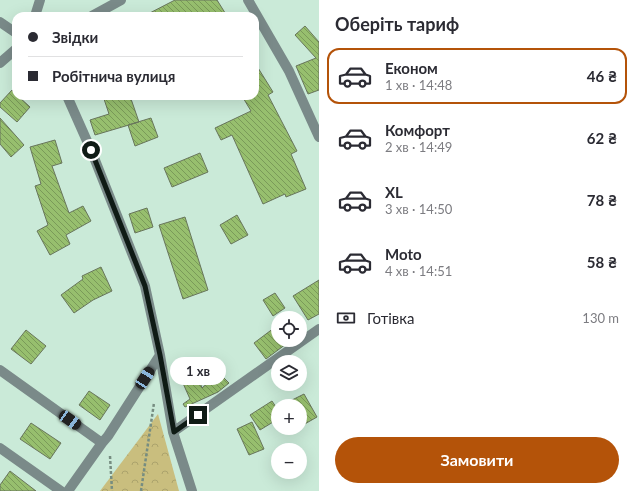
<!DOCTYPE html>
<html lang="uk">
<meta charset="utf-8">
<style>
body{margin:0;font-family:Lato,sans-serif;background:#f2f2f3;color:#2b2b33;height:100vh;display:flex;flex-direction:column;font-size:15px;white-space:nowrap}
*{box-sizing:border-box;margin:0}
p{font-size:13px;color:#7c7c81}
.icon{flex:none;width:22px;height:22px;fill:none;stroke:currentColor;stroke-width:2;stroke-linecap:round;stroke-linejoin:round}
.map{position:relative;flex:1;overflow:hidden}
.panel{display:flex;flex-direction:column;background:#fff;width:316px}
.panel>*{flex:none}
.guide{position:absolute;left:12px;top:12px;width:247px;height:88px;border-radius:12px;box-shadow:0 4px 16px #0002;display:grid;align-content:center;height:88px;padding:0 16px;background:#fff}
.buttons{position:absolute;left:271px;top:311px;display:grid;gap:8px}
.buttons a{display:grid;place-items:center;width:36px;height:36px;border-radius:50%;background:#fff;box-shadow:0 4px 16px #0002;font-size:20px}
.end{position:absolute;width:18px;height:18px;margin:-9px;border:5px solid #0f1b15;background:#fff;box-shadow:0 0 0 2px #fff}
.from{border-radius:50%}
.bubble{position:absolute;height:28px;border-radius:14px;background:#fff;box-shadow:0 4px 16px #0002;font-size:13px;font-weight:700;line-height:28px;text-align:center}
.car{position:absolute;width:12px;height:24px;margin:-12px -6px;border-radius:5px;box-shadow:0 0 3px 1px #0007;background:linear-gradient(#222 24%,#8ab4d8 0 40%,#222 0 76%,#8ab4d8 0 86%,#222 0)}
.guide b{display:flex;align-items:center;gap:14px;height:38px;font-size:15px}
.guide b+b{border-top:1px solid #e1e1e2}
.guide i{width:10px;height:10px;background:#2b2b33}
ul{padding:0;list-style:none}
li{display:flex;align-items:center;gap:12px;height:56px;margin:0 8px 6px;padding:0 8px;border:2px solid transparent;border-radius:12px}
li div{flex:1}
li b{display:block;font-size:15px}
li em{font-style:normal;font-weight:700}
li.current{border-color:#b45309}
li>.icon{width:36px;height:36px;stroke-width:1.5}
h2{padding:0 16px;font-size:18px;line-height:48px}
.pay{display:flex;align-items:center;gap:10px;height:44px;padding:0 16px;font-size:15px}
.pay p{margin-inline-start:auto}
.cta{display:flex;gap:8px;margin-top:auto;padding:8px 16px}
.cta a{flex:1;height:46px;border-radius:24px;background:#b45309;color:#fff;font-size:16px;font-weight:700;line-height:46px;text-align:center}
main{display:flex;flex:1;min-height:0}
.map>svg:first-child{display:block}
</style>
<main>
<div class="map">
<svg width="319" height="491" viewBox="0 0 319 491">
<defs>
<pattern id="park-crowns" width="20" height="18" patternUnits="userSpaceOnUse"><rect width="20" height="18" fill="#c9be7e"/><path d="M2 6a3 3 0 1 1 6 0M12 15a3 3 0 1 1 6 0" fill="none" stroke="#aba36c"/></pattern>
<pattern id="building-back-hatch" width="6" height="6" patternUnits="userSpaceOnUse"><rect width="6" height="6" fill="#97bf6e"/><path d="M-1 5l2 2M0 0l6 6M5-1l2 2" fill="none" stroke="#7a9a59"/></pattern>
</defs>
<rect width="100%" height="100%" fill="#caead8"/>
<!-- park -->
<path fill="url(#park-crowns)" d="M158 414 179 491H100Z"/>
<!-- building -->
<path fill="url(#building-back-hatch)" stroke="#68755c" d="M175 0H217L227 16H144Z
M305 26 319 42V90L308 94 296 66 316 58 295 35Z
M255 63 273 92 268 95 297 151 291 154 306 189 286 197 285 194 263 204 232 135 221 140 215 128 251 111 242 96H255Z
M12 90 16 94V96H18L30 107 17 122 0 107V103Z
M103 96H130L139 122 95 135 90 120 109 114Z
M0 118 24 145 11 157 0 144Z
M151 118 158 137 135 146 128 125Z
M55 140 62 163 52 166 69 213 83 206 91 221 66 235 70 244 50 255 37 231 48 225 35 186 41 184 30 147Z
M200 153 208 172 172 187 164 168Z
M147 208 153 227 135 233 129 214Z
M237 215 248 235 231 244 220 225Z
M185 217 208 290 183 299 159 225Z
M101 267 112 291 93 300 74 313 61 295 83 279 82 276Z
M319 280V314L308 320 293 296Z
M275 293 285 308 273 316 263 300Z
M274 328 278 333V340H283L286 344 266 359 254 343Z
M26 330 46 346 31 364 11 349Z
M219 373 229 383 218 392 185 407 183 404 190 399 182 381 197 375 202 388Z
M89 391 110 405 100 420 79 405Z
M304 394 317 417 303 425 300 419V406H293L290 401Z
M272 401 278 410V419L260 430 250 415Z
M252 422 264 449 249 455 237 429Z
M31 423 61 443 50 459 20 439Z
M10 471 36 491H0V485Z"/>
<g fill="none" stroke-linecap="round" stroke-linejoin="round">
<!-- path -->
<path stroke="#768d81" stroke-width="2.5" stroke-dasharray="3 2" stroke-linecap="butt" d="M110 456 112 491
M141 491 154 403"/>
<!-- minor -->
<path stroke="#7a8a89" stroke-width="10" d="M248 0 289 71 319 137
M35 16 40 0
M92 16 121 0
M0 22 16 33
M0 63 16 49
M67 96 91 150 145 286 160 355 173 432 192 491
M0 370 102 443
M173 432 319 329
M0 448 61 491
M68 491 102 443 108 436 160 355"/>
</g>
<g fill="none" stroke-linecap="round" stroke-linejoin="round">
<!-- route -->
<path stroke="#0f1b15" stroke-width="5" d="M91 150 145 286 160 355 174 432 198 415"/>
</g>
</svg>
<div class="buttons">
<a><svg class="icon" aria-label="locate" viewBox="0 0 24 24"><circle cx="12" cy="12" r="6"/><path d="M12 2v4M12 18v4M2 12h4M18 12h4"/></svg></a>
<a><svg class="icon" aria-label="layers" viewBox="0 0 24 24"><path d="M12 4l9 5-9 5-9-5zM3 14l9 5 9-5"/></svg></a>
<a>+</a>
<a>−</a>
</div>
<i class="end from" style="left:91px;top:150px"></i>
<i class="end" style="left:198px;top:415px"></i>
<div class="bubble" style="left:170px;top:357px;width:56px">1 хв</div>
<i class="car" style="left:145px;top:378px;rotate:33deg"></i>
<i class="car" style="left:70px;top:420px;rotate:125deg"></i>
<div class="guide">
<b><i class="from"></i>Звідки</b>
<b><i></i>Робітнича вулиця</b>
</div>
</div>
<section class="panel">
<h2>Оберіть тариф</h2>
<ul>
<li class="current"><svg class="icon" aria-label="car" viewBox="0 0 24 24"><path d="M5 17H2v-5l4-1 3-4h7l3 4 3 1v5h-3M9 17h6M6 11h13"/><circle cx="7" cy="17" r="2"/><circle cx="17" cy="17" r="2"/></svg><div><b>Економ</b><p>1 хв · 14:48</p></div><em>46 ₴</em></li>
<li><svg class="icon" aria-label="car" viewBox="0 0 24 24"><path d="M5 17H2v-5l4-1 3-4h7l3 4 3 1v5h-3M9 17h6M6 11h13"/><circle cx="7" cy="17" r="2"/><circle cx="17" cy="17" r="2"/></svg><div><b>Комфорт</b><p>2 хв · 14:49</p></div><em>62 ₴</em></li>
<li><svg class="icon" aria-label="car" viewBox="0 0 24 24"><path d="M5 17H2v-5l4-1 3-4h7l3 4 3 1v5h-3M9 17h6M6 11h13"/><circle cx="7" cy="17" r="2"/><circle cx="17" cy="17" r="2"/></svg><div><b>XL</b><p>3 хв · 14:50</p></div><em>78 ₴</em></li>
<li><svg class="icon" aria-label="car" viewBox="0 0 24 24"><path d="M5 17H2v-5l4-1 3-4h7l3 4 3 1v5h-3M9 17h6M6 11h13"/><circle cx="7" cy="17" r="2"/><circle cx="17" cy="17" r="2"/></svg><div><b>Moto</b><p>4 хв · 14:51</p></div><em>58 ₴</em></li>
</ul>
<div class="pay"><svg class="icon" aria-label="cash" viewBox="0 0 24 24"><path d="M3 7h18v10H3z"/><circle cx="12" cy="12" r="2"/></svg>Готівка<p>130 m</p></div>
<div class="cta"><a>Замовити</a></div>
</section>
</main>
